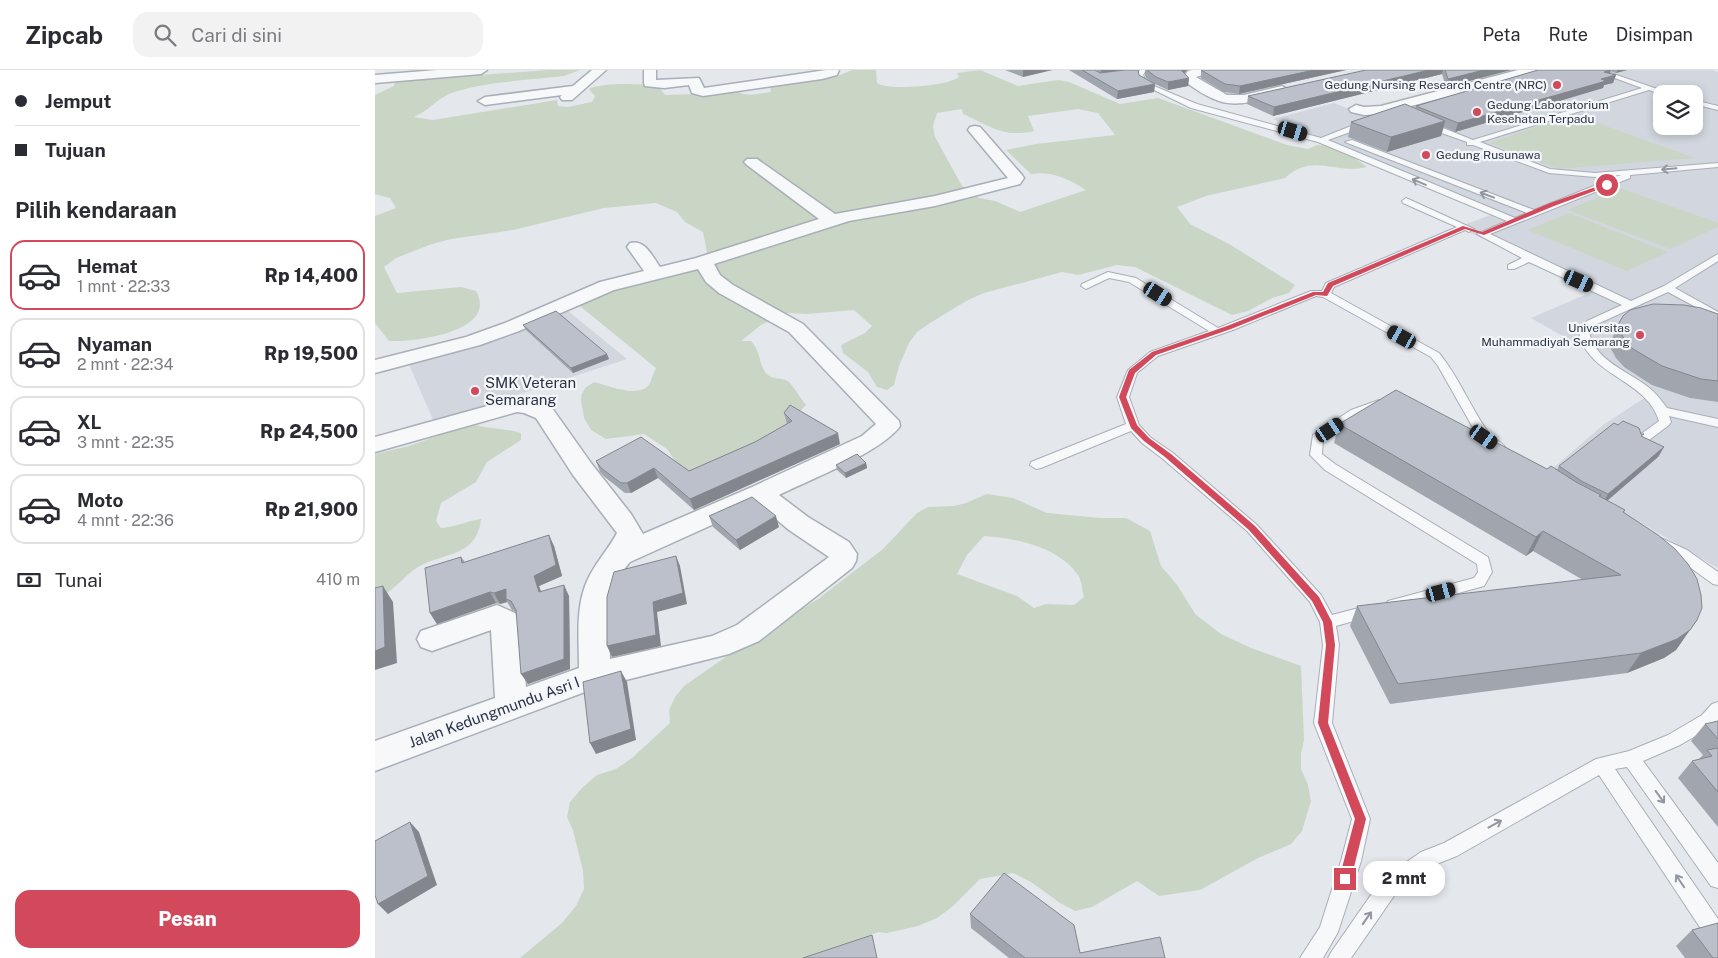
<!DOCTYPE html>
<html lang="id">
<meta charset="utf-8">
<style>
body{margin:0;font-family:"Public Sans",sans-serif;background:#f2f2f3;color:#2b2b33;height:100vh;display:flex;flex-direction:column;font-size:19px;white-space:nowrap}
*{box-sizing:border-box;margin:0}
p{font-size:16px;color:#7c7c81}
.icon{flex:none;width:28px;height:28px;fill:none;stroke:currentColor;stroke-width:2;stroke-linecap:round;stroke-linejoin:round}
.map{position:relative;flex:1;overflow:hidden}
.side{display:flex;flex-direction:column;background:#fff;width:375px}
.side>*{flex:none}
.banner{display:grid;align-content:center;height:110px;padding:0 15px;background:#fff}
.controls{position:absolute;left:1278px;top:15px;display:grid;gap:10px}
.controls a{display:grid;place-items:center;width:50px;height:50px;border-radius:10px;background:#fff;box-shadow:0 2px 8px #0003;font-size:25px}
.end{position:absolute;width:22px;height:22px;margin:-11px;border:6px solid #d1495b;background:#fff;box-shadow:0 0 0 2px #fff}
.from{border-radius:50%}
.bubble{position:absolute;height:35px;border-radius:15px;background:#fff;box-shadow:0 2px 8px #0003;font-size:16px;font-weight:800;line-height:35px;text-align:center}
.car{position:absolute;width:15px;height:30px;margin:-15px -8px;border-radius:6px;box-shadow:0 0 4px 1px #0007;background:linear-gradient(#222 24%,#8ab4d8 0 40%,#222 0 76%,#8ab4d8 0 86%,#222 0)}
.banner b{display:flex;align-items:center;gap:18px;height:48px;font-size:19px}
.banner b+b{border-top:1px solid #e1e1e2}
.banner i{width:12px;height:12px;background:#2b2b33}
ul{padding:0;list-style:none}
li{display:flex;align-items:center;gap:15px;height:70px;margin:0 10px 8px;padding:0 5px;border:2px solid #e1e1e2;border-radius:15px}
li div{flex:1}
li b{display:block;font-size:19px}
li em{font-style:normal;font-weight:800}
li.active{border-color:#d1495b}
li>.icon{width:45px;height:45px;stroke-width:1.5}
h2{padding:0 15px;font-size:22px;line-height:60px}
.pay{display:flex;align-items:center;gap:12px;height:55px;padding:0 15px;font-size:19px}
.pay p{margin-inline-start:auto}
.button{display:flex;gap:10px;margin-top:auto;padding:10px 15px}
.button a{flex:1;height:58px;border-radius:15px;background:#d1495b;color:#fff;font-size:20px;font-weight:800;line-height:58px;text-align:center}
header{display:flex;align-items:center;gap:30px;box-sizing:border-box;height:70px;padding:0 25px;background:#fff;border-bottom:1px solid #e1e1e2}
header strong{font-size:24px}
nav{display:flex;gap:28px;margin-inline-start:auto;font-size:18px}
.search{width:350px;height:45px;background:#f2f2f3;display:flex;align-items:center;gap:12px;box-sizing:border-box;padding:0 18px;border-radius:15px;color:#7c7c81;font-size:19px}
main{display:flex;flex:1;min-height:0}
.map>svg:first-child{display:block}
</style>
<header>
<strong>Zipcab</strong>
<div class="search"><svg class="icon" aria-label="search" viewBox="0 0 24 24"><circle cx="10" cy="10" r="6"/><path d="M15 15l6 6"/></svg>Cari di sini</div>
<nav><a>Peta</a><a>Rute</a><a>Disimpan</a></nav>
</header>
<main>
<section class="side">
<div class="banner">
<b><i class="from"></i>Jemput</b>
<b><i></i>Tujuan</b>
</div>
<h2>Pilih kendaraan</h2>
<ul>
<li class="active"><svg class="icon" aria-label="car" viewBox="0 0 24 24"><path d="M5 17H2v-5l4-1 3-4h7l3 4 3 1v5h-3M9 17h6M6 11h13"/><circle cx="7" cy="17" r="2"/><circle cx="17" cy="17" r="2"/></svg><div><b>Hemat</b><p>1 mnt · 22:33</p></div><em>Rp 14,400</em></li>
<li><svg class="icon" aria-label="car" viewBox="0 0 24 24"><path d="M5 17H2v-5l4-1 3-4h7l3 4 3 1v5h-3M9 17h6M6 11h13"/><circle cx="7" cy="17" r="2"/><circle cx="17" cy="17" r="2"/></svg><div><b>Nyaman</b><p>2 mnt · 22:34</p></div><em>Rp 19,500</em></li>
<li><svg class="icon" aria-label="car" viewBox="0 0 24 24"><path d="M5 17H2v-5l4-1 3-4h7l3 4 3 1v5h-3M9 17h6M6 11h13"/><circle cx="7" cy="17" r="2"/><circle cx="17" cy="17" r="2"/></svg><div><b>XL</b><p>3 mnt · 22:35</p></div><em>Rp 24,500</em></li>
<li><svg class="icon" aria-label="car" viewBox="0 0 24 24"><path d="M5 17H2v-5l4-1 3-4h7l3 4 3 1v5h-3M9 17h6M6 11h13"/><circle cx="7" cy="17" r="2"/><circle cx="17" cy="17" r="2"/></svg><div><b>Moto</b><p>4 mnt · 22:36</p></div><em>Rp 21,900</em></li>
</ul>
<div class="pay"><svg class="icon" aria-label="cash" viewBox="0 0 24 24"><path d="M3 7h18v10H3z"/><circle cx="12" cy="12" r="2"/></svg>Tunai<p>410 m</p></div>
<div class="button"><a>Pesan</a></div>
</section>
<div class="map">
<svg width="1343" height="888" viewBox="0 0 1343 888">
<rect width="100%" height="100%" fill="#e4e7ec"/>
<!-- built -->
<path fill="#d2d6de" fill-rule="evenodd" d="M1171 0H1336L1343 2V498L1176 400 1228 355 1271 327 1216 282 1156 248 1219 221 1083 157 1124 142 898 49 959 33 991 46ZM1286 24H1319V56H1286Z
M187 236 252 289 59 352 32 290Z"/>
<!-- green -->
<path fill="#c9d6c5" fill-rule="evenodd" d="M173 0H205L189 6C156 10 103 12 74 24 61 30 53 41 39 47L58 50 182 30 183 36 193 37 217 32 220 26 214 19C230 12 266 14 283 16L290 25 322 24 358 19C370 28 382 24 396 22L395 15 416 14 463 6 477 0H501L502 13C512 21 574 16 584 7L582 3 605 0 643 16 683 10 694 12 745 34 783 28 912 75 933 79 942 75 956 76 968 80 992 97C960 105 938 82 910 108L831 126 802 137 815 154 854 174 920 215 914 223 897 228 873 241 857 245 760 197 742 195 703 205 687 202 609 223 593 230 555 253 542 262 534 273 524 296 519 315 512 320 502 317 493 302 468 283 466 275 490 263 497 256 479 240 432 244 412 243 386 255 366 271H376C386 281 383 293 391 303 397 311 408 306 415 313 417 315 428 331 431 335L412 355 360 383 313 403 301 392 292 379 269 364 231 369 216 360 209 348 206 330 207 324 210 318 219 312C233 315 265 330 275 313 277 308 278 303 281 298L200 232 226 222 321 196 332 183 328 162 310 152 302 142 281 133 229 138 138 160 76 169 57 174 21 188 9 197 22 223 86 217 101 221C124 262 39 272 14 271L0 253V146L21 138 15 128 0 124V25L19 16 20 12 34 10ZM587 39 588 44C615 56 628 68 659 61L653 46 703 39 723 43 740 65 661 74 631 80 656 104C677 101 693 109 711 120L645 142 620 131 604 128 587 116 560 67 558 56 562 43Z
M1197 44 1320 88 1183 99 1115 73Z
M1245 118 1343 153V157L1295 179 1193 140Z
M1194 143 1293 182 1252 201 1153 160Z
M96 354C113 359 130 358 146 363V370L112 392 101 412 66 433 61 451 66 458C80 457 92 451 106 449 105 460 100 472 90 478 76 487 57 488 43 497 27 507 18 523 0 529V384L34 376Z
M612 424 638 428 672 443 725 448H751L775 461 786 496 802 515 821 545 846 564 876 578 926 596 929 670 926 684V699L933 715 936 731 927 761 916 774 883 788 825 820 784 826 762 811 717 837 700 841 685 833 656 812 638 803 605 809 577 837 562 848 543 856 512 863 503 862 432 888H145L187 853 201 836 209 819 208 801 198 760 192 747 195 732 207 718 222 705 241 699 257 688 295 653 294 640 300 627 309 616 365 577 443 529 508 479 542 443 553 437 579 436 591 433ZM609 466C641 468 684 477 703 505 707 511 707 520 709 527L699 535 671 534 659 538 642 526 582 504 592 485Z"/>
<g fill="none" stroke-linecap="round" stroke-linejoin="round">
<defs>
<path id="lane" d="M765 0H771L768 5 770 9 779 16 822 34 946 68 989 51H995V55L953 70 1140 148 1152 143 970 72 977 70 1159 140 1246 105 1220 107 1174 103 1098 75H1092V72L1047 56V52H1053L1098 70 1267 18 1218 0H1227L1294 23 1286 24 1274 20 1105 72 1175 99 1220 103 1343 93V97L1255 105V108L1115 164 1256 231 1289 216 1343 184V191L1300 218 1343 242V249L1293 222 1220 255 1214 262C1220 291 1253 301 1273 317 1281 323 1286 330 1292 338L1343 349V357L1294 346 1296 352 1294 355 1270 373H1262L1260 370 1262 367 1284 351C1272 309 1212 306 1204 262L1212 251 1247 235 1154 192 1139 199H1133V195L1147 188 1102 164 1132 151 943 72 816 38 775 18 765 11 762 5Z
M1319 30 1343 36V40L1319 34Z
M1031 128 1099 159 1094 162 1090 160 959 217 956 223 1064 283C1084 307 1095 337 1113 362 1117 369 1126 371 1130 377L1128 380H1120L1105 370 1063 296 1056 287 948 227 941 226 858 260 783 286 762 303 754 327 764 355 775 367 798 383 882 455 946 525 957 545 995 535 1000 537 1003 541 1000 545 961 556 964 575 957 653 995 749 986 791 963 862 948 888H925L945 857 966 791 977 749 939 653 948 575 945 552 935 532 872 461 788 389 767 373 756 361 666 398 661 399 655 395 656 392 751 354 742 327 753 300 775 282 834 261 754 212 734 208 711 219 706 216 707 214 733 202 761 208 843 258 936 221H947L951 213 1082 157 1028 133 1027 131Z
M1004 330 1010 334 1008 337 984 346 948 370 947 384 960 394 1113 487 1117 502 1109 516 1018 541 1013 539 1010 535 1013 531 1099 508 1103 502 1102 494 950 400 935 385 938 365 976 340Z
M1286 468 1312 480 1343 502V515L1338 514 1302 488 1281 476 1279 473 1281 470Z
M1343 632V651L1339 655 1305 675 1268 691 1343 793V818L1336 816 1252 697 1240 699 1343 849V877L1336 874 1224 705 1082 786 1059 795 1021 823 976 888H953L957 881 1007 809 1046 782 1069 773 1221 689 1254 681 1293 665 1327 645 1337 634Z"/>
<path id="street" d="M62 0H112L106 4 0 13V5Z
M217 0H231L197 30H187L185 27 187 25 110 35 103 31 110 27 198 16Z
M269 0H281V10L324 8 329 18 451 0H464L462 5 447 9 328 26 317 23 314 15 289 18 270 16 269 13Z
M817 0H837L835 3 821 7 852 25H869L907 16 914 20 912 23C889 28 861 40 839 29 828 25 818 17 809 11L807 8 813 1Z
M1143 0H1163L1161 3 1006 44 989 45 976 42 974 39 981 35 989 37 1006 36Z
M600 56 605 57 647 105 649 108 645 114 560 136 474 151 339 194 345 205 358 215 428 254 524 351 525 356C507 382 434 410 404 425L433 447 474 472 482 484 481 491 477 498 384 571 354 584 223 617 0 701V671L120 628 116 560 57 581 46 577 42 569 46 561 122 535 140 543 145 551 151 617 204 598C204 569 200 536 213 509 221 492 233 480 242 463L198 405 161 348 149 343 142 342 0 382V367L141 328 162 331 177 338 216 393 256 444 268 464 377 417 487 366 501 354 414 262 344 223 331 212 323 199 239 220 144 261 105 275 0 303V290L91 267 130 253 225 212 269 201 252 177 255 173C270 169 277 186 285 197L321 188 444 149 372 95 369 92 372 89H382L460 144 560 126 633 108 593 60 595 57ZM383 434 414 460 454 487 362 555 337 566 235 589C234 552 229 521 255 492Z"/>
</defs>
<!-- lane casing -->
<use href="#lane" stroke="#a9aeb7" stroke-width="2"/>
<!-- street casing -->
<use href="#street" stroke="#a9aeb7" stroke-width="3"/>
<!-- lane -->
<use href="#lane" fill="#f7f8fa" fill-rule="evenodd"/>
<!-- street -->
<use href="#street" fill="#f7f8fa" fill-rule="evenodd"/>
</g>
<!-- wall -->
<path fill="#a1a5ae" d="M630 0H677L648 7Z
M694 0H720L725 3 721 0H763L764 5 780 14 771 8 770 5V0H812L809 3 814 8 813 16 793 20 780 14 779 22 742 29Z
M826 0H971L864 24 849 22 826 8Z
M991 0H1136L1071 17 1067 4 898 46 872 34 873 26Z
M1163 0H1252L1241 3 1235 1 1234 3 1241 5 1238 13 1229 15 1228 18 1080 62 1069 57 1066 66 1012 82 973 67 976 52 1040 38 1041 36Z
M1343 244V332L1315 328 1277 315 1249 297 1241 288 1236 279V271L1244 253Z
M148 255 234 289 198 303 151 260Z
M409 343 465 374 319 440 283 408 256 423H250L231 408 225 402 221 391 314 401 380 372 412 354Z
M964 354 1172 399 1182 400 1184 396 1267 367 1289 377 1283 387 1232 431 1250 440 1249 442 1308 570 1301 580 1289 588 1252 603 1015 634 975 556 982 536 1208 510 1158 481 1151 486 959 373Z
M491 393 492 398 471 408 462 400 461 395Z
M334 446 404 457 365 480 338 457Z
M179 476 187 506 164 516 166 522 194 526 195 599 153 614 141 542 137 540 132 532 125 534 121 533 62 554 55 543 86 487 90 492Z
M1343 651V757L1303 708 1317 691 1324 689 1328 685 1316 671 1330 654Z
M595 844 705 883 790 888H634L596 858Z
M1317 860 1343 888H1310L1301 876Z"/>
<!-- shaded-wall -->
<path fill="#83868d" d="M648 0H677L648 7Z
M726 0H754L726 3Z
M806 0H812L805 8Z
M939 0H971L864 24 865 16Z
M1054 0H1068L1067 4 898 46 899 37Z
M1109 0H1136L1071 17 1073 9Z
M1236 0 1233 7 1241 5 1238 13 1229 15 1228 18 1080 62 1083 53Z
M1243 0H1252L1241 3Z
M814 8 813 16 793 20V12Z
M780 14 779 22 742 29 743 21Z
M1070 51 1066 66 1012 82 1016 67Z
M232 284 234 289 198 303 196 298Z
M463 363 465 374 319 440 315 429Z
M1289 377 1283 387 1227 435 1233 424Z
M491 393 492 398 471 408 470 403Z
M279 398 283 408 256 423 252 413Z
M401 446 404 457 365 480 361 470Z
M1168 461 1158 481 1151 486 1161 467Z
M174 465 179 476 187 506 164 516 170 533 164 522 159 506Z
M301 486 305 496 312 534 282 542 286 576 237 587 232 576 278 532Z
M189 515 194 526 195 599 153 614 146 604Z
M8 516 18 532 22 593 0 600V581Z
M131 519V529L132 532 125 534 119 523Z
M115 522 121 533 62 554 55 543Z
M1322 550 1301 580 1289 588 1252 603 1266 583Z
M246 601 252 612 261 670 221 684 215 673Z
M35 752 44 762 62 815 13 844 3 834Z"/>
<!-- building -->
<path fill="#bbc0ca" stroke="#83868d" d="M707 0H720L725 3 749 0H763L764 5 780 14 743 21Z
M772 0H806L814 8 793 12 781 7Z
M826 0H939L865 16 850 14Z
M991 0H1054L899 37 873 26Z
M1070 0H1109L1073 9Z
M1163 0H1235L1229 2 1241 5 1226 9 1231 11 1083 53 1041 36Z
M1030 34 1070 51 1016 67 976 52Z
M1278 234 1309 235 1326 238 1343 244V311L1326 309 1287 296 1258 279 1249 269 1245 261 1244 253 1248 246 1255 240Z
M181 241 232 284 196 298 148 255Z
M1021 320 1172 399 1176 396 1201 412 1226 425 1224 426 1250 440 1248 442 1283 465 1300 479 1313 494 1322 509 1326 525 1327 538 1322 550 1315 560 1302 569 1266 583 1023 614 982 536 1246 505 1168 461 1161 467 964 354Z
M415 335 463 363 315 429 279 398 252 413H246L226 398 221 391 266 367 314 401 380 372 417 351 409 343Z
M1248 351 1264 358 1266 364H1269L1266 366 1289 377 1233 424 1208 412 1184 396 1239 353 1243 355Z
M482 384 491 393 470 403 461 395Z
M377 427 401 446 361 470 334 446Z
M174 465 181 495 159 506 164 522 189 515V589L146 604 141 540 136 531 131 529V519L119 523 115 522 55 543 50 498 86 487 87 493Z
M301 486 308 523 278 532 281 565 232 576V527L239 502Z
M8 516 10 577 0 581V518Z
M246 601 256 659 215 673 208 612Z
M1343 651V669L1330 654Z
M1343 678V722L1317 691 1337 686 1332 680Z
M35 752 53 806 3 834 0 825V771Z
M629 803 699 855 705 883 785 867 790 888H650L595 844Z
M1343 853V888H1338L1317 860Z
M497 865 502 888H428Z"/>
<!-- one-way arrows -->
<defs><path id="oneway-shaft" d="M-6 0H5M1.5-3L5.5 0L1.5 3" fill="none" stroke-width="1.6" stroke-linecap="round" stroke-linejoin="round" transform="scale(1.25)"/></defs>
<g stroke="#9196a0">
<use href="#oneway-shaft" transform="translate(1294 99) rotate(175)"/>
<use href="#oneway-shaft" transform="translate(1044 112) rotate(-157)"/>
<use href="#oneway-shaft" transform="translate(1112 125) rotate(-159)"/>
<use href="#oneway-shaft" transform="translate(1285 727) rotate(54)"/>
<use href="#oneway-shaft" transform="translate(1120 754) rotate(-29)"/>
<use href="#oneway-shaft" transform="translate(1305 811) rotate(-124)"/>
<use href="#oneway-shaft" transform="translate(992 848) rotate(-55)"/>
</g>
<!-- route -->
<path fill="#d1495b" d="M1232 113 1233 116 1179 136 1109 165 1090 159 958 216 952 226 941 225 856 259 781 285 760 303 751 327 762 355 774 368 796 384 880 456 944 527 957 552 960 575 953 653 991 749 976 809 974 813 970 815 966 813 964 809 980 749 943 653 951 575 948 552 937 531 874 460 790 387 769 371 756 358 744 327 754 300 777 282 852 256 938 222H948L953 213 1088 156 1107 162 1175 133Z"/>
<!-- markers -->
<g fill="#d1495b" stroke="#f4f6f9" stroke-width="2">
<circle cx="1182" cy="15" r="5"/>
<circle cx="1102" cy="42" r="5"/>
<circle cx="1051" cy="85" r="5"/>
<circle cx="1265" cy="265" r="5"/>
<circle cx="100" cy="321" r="5"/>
</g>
<g text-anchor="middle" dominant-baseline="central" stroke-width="4.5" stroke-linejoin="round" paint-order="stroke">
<!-- far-poi labels -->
<g font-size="12" fill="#2b3445" stroke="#f4f6f9" text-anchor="end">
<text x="1172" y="15">Gedung Nursing Research Centre (NRC)</text>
<text x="1112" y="35" text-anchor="start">Gedung Laboratorium<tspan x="1112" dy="14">Kesehatan Terpadu</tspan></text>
<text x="1061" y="85" text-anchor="start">Gedung Rusunawa</text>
<text x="1255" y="258">Universitas<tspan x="1255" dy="14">Muhammadiyah Semarang</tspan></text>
</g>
<!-- poi labels -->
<g font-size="15" fill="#2b3445" stroke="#f4f6f9" text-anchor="start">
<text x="110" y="312">SMK Veteran<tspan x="110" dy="17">Semarang</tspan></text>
</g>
<!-- street labels -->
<g font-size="15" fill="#2b3445" stroke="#f4f6f9">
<text transform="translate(119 642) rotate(-20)">Jalan Kedungmundu Asri I</text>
</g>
</g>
</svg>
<div class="controls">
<a><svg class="icon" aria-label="layers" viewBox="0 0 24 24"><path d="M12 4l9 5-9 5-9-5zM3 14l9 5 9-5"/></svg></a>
</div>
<i class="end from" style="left:1232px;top:115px"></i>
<i class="end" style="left:970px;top:809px"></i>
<div class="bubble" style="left:988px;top:791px;width:82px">2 mnt</div>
<i class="car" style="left:918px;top:61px;rotate:107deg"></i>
<i class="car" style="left:1204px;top:211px;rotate:114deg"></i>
<i class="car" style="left:783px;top:224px;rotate:122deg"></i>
<i class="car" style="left:1027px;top:267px;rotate:299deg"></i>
<i class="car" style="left:955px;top:360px;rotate:56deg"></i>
<i class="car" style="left:1109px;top:367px;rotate:125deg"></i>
<i class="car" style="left:1066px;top:522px;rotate:75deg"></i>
</div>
</main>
